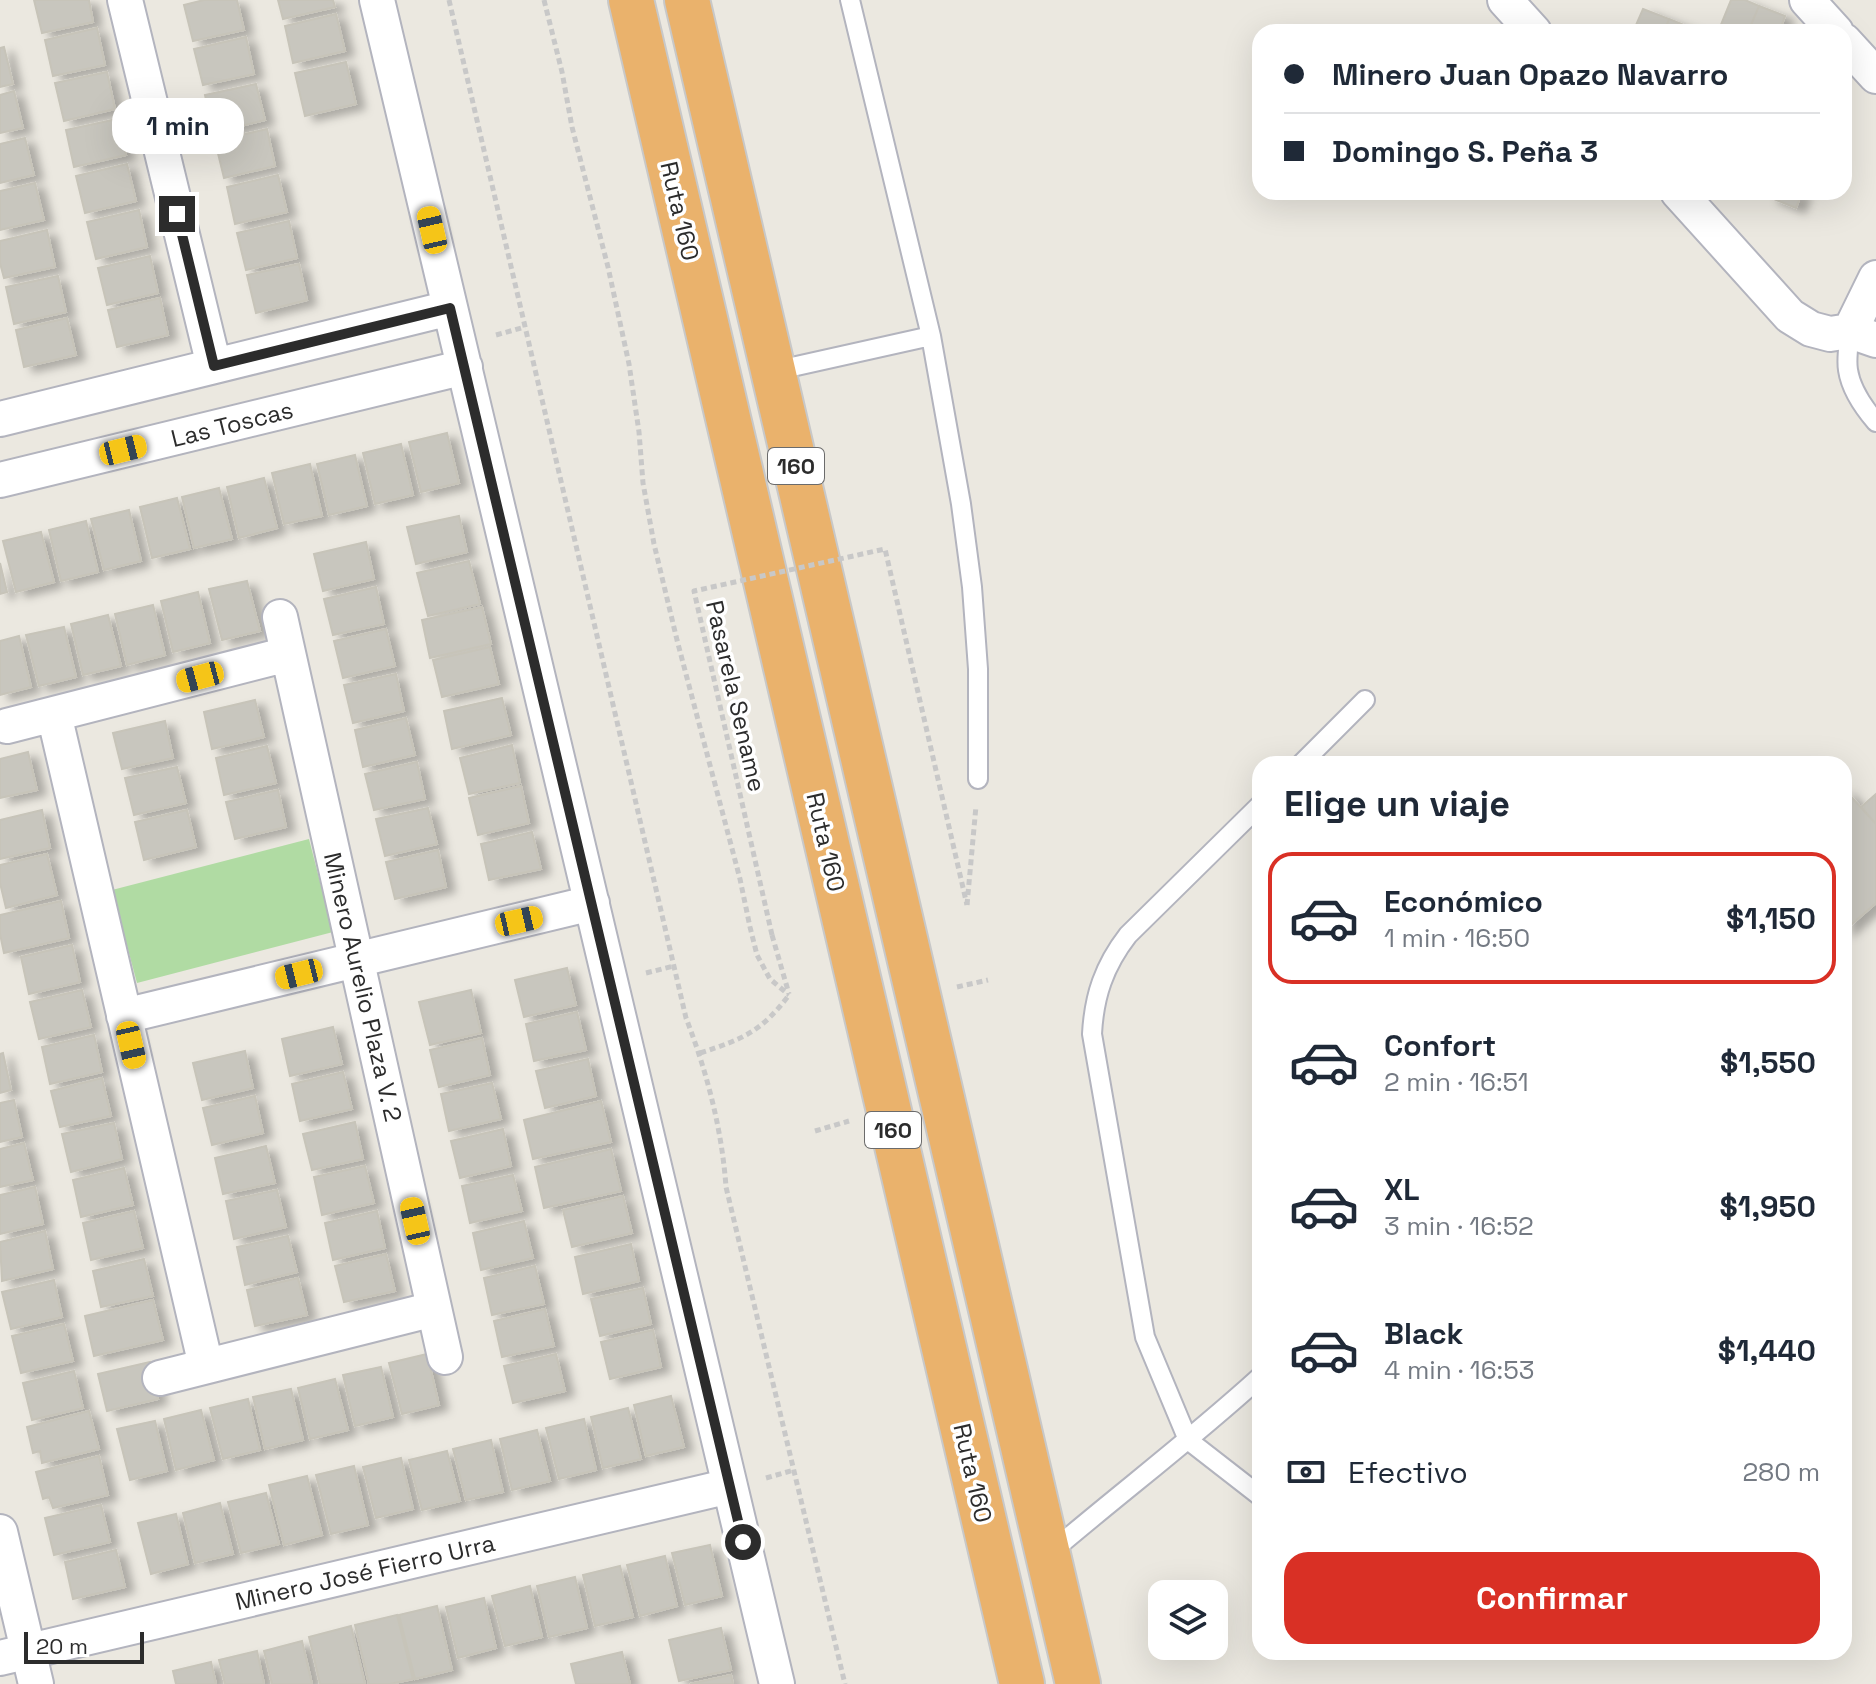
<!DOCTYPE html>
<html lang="es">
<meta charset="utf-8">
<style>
body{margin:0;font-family:"Space Grotesk",sans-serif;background:#f2f2f3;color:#1f2937;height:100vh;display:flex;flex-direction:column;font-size:30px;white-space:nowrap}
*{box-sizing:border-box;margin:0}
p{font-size:26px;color:#747a83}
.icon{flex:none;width:44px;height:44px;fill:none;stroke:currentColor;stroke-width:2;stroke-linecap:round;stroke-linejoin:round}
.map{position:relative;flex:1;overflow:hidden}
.details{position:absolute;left:1252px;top:756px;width:600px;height:904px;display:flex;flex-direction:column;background:#fff;border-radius:24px;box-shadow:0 8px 32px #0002}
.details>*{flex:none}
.top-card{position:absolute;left:1252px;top:24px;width:600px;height:176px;border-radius:24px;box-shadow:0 8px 32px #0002;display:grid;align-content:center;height:176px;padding:0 32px;background:#fff}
.fabs{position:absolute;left:1148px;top:1580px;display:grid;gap:16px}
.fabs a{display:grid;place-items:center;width:80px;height:80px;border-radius:16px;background:#fff;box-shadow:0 8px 32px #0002;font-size:40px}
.scale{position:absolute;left:24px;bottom:20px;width:120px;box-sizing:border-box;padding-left:8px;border:4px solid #2c2c2c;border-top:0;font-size:22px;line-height:28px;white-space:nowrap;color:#2c2c2c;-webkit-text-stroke:6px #fff;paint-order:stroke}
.end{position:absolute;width:36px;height:36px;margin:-18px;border:10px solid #2c2c2c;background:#fff;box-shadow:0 0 0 4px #fff}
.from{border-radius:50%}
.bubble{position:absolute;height:56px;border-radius:24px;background:#fff;box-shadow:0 8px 32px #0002;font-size:26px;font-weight:800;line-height:56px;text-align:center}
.car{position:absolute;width:24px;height:48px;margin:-24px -12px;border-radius:10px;box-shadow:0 0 6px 2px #0007;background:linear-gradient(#f5c518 24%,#345 0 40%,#f5c518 0 76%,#345 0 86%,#f5c518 0)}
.top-card b{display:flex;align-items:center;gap:28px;height:76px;font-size:30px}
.top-card b+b{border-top:2px solid #e0e1e3}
.top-card i{width:20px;height:20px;background:#1f2937}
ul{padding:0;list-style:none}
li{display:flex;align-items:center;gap:24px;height:132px;margin:0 16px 12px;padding:0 16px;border:4px solid transparent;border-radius:24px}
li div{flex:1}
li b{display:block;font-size:30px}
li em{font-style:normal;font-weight:800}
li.current{border-color:#d93025}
li>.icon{width:72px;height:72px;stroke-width:1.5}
h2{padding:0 32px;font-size:36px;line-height:96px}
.pay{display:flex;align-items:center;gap:20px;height:88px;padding:0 32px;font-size:30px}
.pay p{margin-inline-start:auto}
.cta{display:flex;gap:16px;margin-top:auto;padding:16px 32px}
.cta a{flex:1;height:92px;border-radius:24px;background:#d93025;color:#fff;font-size:32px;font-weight:800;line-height:92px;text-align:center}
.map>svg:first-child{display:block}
</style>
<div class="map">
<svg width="1876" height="1684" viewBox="0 0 1876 1684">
<defs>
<filter id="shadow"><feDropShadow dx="9" dy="5" stdDeviation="4" flood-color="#0004"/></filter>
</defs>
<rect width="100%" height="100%" fill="#ebe8e0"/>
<!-- green -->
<path fill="#b0dba3" d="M309 839 333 932 137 983 112 890Z"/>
<!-- building -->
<path fill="#c8c6be" stroke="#c7c4b9" stroke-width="2" filter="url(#shadow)" d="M34 0H89L93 22 42 33Z
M204 0H237L244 30 193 41 184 5Z
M278 0H333L335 7 283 19Z
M1731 0H1745L1759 6 1748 32H1718Z
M1759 6 1785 16 1779 32H1748Z
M1643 9 1669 19 1664 32H1633Z
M336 14 345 51 293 63 285 26Z
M1669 19 1696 30 1695 32H1664Z
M97 28 105 65 53 76 45 40Z
M246 37 254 74 203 85 194 49Z
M4 47 13 84 0 87V48Z
M346 62 356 104 305 116 295 73Z
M107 72 115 109 64 121 55 83Z
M256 84 265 120 213 133 205 95Z
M14 91 23 128 0 133V95Z
M117 119 126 155 74 167 66 130Z
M267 129 275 166 224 178 215 141Z
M25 138 34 175 0 183V144Z
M127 164 136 201 85 213 76 176Z
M278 175 287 212 235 224 227 187Z
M35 183 44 220 0 230V191Z
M1771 192H1802L1796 208 1769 197Z
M139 210 147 247 96 259 87 222Z
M289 221 297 258 246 270 237 233Z
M47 230 55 267 4 278 0 263V241Z
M150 256 158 293 107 305 98 268Z
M299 264 307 300 256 313 247 275Z
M58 276 66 312 14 324 6 287Z
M160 298 168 335 117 347 108 310Z
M67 318 76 355 24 367 16 330Z
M447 433 459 483 421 492 409 442Z
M401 444 413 495 375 504 363 453Z
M355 455 367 506 329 515 317 464Z
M310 464 322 516 284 524 272 473Z
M264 478 277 528 239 538 227 487Z
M219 488 232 539 194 548 182 497Z
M177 498 190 549 152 558 140 507Z
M129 510 141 561 104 570 91 519Z
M459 516 467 552 416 564 407 527Z
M86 521 98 572 61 581 49 530Z
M41 532 54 582 16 592 3 541Z
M366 542 374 579 323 591 314 554Z
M469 561 480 604 428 616 417 573Z
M0 563 7 592 0 594Z
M247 581 260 631 222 640 209 589Z
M376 587 384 624 333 635 324 599Z
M198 592 210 643 173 652 161 601Z
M153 605 165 655 127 665 115 614Z
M482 607 491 644 430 658 422 620Z
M108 615 121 666 83 675 71 624Z
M64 627 76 677 39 686 26 635Z
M386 629 395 666 343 678 334 641Z
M19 636 31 687 0 695V641Z
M490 647 499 684 442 697 433 660Z
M396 674 404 711 353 723 344 685Z
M502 698 511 735 452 749 444 711Z
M255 700 264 737 212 749 204 712Z
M406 718 415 755 363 767 355 730Z
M165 721 173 758 122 769 113 733Z
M512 745 520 783 469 794 460 758Z
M267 746 276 783 224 795 216 758Z
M28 752 37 790 0 798V759Z
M417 762 425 799 374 810 365 774Z
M177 767 186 803 134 815 125 778Z
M521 786 529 823 478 835 469 798Z
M1844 789 1876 824V903L1844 931Z
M278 790 286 827 235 839 226 802Z
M1876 794V824L1861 807Z
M428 808 437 844 385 856 376 819Z
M42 810 50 848 0 859V820Z
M187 810 196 847 144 860 135 822Z
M532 832 541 869 489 880 481 844Z
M438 850 446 887 395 899 386 862Z
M47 854 57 895 6 908 0 883V865Z
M61 901 69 938 4 953 0 934V915Z
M72 945 80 982 29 994 21 957Z
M567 968 576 1005 524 1017 515 980Z
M82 990 91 1027 39 1039 30 1002Z
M471 990 481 1033 430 1045 419 1002Z
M577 1012 586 1050 534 1061 526 1024Z
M333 1027 342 1064 290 1076 282 1039Z
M94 1035 102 1072 50 1084 42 1047Z
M482 1038 490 1075 439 1087 430 1050Z
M245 1051 253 1088 202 1100 193 1063Z
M3 1053 11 1090 0 1093V1054Z
M588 1059 596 1096 545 1108 536 1071Z
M343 1072 352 1109 300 1121 292 1084Z
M102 1078 111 1116 60 1127 51 1091Z
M492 1083 501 1119 449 1131 441 1094Z
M255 1096 263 1133 212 1145 203 1108Z
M14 1100 22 1137 0 1142V1103Z
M601 1101 611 1142 533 1159 524 1120Z
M355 1122 363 1159 312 1170 303 1134Z
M114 1123 122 1159 71 1172 62 1134Z
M503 1129 511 1166 460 1178 451 1141Z
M24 1143 33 1180 0 1187V1149Z
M266 1146 275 1183 223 1194 215 1158Z
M611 1149 621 1191 544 1208 535 1167Z
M365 1166 374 1203 322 1215 314 1177Z
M124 1168 133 1205 81 1217 73 1180Z
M513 1175 522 1211 470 1223 462 1186Z
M35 1187 43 1224 0 1234V1195Z
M277 1190 286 1227 234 1239 226 1201Z
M623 1196 632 1233 572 1247 563 1210Z
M134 1211 143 1248 91 1260 83 1223Z
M377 1211 385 1248 333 1260 325 1223Z
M524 1221 533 1258 481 1270 473 1233Z
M45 1231 53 1269 2 1281 0 1242Z
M288 1236 297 1272 245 1285 237 1247Z
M631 1244 639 1281 583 1294 575 1257Z
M386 1254 395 1291 344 1302 335 1266Z
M144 1259 153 1296 101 1307 93 1271Z
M535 1266 544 1304 492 1315 484 1278Z
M298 1278 307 1315 255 1326 247 1290Z
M54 1280 62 1317 11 1329 2 1292Z
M643 1288 651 1324 600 1336 591 1299Z
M153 1300 163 1340 94 1356 85 1316Z
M545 1309 554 1346 502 1357 494 1321Z
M64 1324 73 1361 21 1373 12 1336Z
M653 1330 661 1367 610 1379 601 1342Z
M427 1354 439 1405 402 1414 389 1363Z
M556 1354 565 1391 513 1403 504 1366Z
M150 1362 158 1399 107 1411 98 1374Z
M381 1367 393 1417 355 1426 343 1375Z
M74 1371 83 1408 32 1420 23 1383Z
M335 1379 348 1430 310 1439 298 1388Z
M291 1389 303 1440 265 1449 253 1397Z
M671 1396 684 1447 646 1456 634 1405Z
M248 1399 260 1450 223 1459 210 1408Z
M628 1408 641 1459 603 1468 591 1417Z
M201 1410 214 1460 176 1470 164 1419Z
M89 1411 99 1449 42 1463 40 1451 33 1453 27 1427Z
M584 1419 596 1470 559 1479 546 1428Z
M155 1421 167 1471 130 1480 117 1429Z
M537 1430 550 1481 512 1490 500 1439Z
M491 1440 503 1492 466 1500 453 1449Z
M447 1451 460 1501 422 1510 409 1460Z
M99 1456 108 1495 53 1508 49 1497 43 1499 36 1472Z
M401 1458 413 1509 376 1518 363 1467Z
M354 1466 368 1525 331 1534 316 1475Z
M307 1476 322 1535 284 1545 269 1485Z
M266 1493 279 1544 241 1553 228 1502Z
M220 1503 233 1554 195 1563 183 1513Z
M101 1505 110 1542 54 1555 45 1518Z
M176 1514 188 1564 151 1574 138 1523Z
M710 1545 722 1596 685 1605 672 1553Z
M116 1550 125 1587 73 1599 65 1562Z
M665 1556 677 1606 640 1616 627 1565Z
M620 1566 633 1617 595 1626 583 1575Z
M575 1577 587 1628 549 1637 537 1586Z
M530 1586 542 1637 505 1646 492 1596Z
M484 1598 496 1648 458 1658 446 1607Z
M437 1606 452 1670 415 1679 399 1615Z
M397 1615 413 1679 390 1684H369L355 1625Z
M351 1626 365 1684H320L309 1637Z
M721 1628 731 1670 679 1681 669 1640Z
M302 1641 312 1684H272L264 1651Z
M257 1651 264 1684H225L219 1660Z
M622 1652 630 1684H576L571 1664Z
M211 1662 216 1684H176L173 1671Z
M731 1675 733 1684H690Z"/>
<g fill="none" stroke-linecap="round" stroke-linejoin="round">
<defs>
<path id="service" d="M850 0 931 336 961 504 972 587 978 669V779
M1850 331C1849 343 1846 358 1848 370 1851 390 1864 408 1876 422
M774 371 931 336
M1301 764 1365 700
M1260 805 1128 935C1104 966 1094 996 1092 1034L1145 1337 1188 1440 1260 1496
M1050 1553C1119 1494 1192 1439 1260 1377"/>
<path id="minor" d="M125 0 214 366
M377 0 777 1684
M1505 0 1534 32
M1807 0 1836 32
M1844 41 1876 76
M1678 192 1790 316 1811 329 1830 334 1850 331 1876 340
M1850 331 1876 278
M0 419 450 308
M0 480 465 367
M280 617 445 1357
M54 714 206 1366
M7 726 288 654
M124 1016 592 903
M160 1378 434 1309
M0 1532 36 1684
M0 1658 730 1486"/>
<path id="motorway" d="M631 0 1022 1684
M687 0 1078 1684"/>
</defs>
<!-- service casing -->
<use href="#service" stroke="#b3b4be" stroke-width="22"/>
<!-- minor casing -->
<use href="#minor" stroke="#b3b4be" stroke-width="38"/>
<!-- motorway casing -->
<use href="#motorway" stroke="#c8c8c8" stroke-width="48"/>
<!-- path -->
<path stroke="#c8c8c8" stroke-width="5" stroke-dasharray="6 4" stroke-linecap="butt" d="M449 0 686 1018C707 1072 722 1130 726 1187L845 1684
M544 0 562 72 572 127 608 267 629 364 639 432 643 483 654 544 677 640 740 879 750 927 757 955 770 979 789 995
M496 335 525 327
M967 905 976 806
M772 935 789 994
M646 973 674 966
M957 987 988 980
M700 1053C743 1039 761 1032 789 995
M815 1131 849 1121
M766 1478 794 1470"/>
<!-- service -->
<use href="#service" stroke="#fff" stroke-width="18"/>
<!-- minor -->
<use href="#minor" stroke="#fff" stroke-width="34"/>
<!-- motorway -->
<use href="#motorway" stroke="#eab26c" stroke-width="44"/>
<!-- path-bridge -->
<path stroke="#c8c8c8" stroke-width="5" stroke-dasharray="6 4" stroke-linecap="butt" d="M772 935 694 591 885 549 967 905"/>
</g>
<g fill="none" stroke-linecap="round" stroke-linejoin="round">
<!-- route -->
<path stroke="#2c2c2c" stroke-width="10" d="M177 214 214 366 450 308 743 1542"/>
</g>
<g text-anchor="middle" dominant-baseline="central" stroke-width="7" stroke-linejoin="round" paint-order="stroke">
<!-- shield labels -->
<g fill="#fff" stroke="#6b6b6b" stroke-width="2">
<rect x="768" y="448" width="56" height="36" rx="6"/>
<rect x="865" y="1112" width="56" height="36" rx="6"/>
</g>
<g font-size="22" font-weight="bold" fill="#2c2c2c">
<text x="796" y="466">160</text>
<text x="893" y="1130">160</text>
</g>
<!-- street labels -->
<g font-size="24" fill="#2c2c2c" stroke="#fff">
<text transform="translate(680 211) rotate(77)">Ruta 160</text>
<text transform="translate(232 424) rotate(-14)">Las Toscas</text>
<text transform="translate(736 696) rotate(77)">Pasarela Sename</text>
<text transform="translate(826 842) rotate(77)">Ruta 160</text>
<text transform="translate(363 987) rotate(77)">Minero Aurelio Plaza V. 2</text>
<text transform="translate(973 1473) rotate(77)">Ruta 160</text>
<text transform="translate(365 1572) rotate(-13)">Minero José Fierro Urra</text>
</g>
</g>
</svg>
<div class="fabs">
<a><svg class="icon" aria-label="layers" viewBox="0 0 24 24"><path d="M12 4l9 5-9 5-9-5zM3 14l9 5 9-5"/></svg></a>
</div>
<div class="scale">20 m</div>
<i class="end from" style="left:743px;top:1542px"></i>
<i class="end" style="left:177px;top:214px"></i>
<div class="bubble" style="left:112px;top:98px;width:132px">1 min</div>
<i class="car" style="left:432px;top:230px;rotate:347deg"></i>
<i class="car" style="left:123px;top:450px;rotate:76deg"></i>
<i class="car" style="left:200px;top:677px;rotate:255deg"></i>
<i class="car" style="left:519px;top:921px;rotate:77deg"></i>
<i class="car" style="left:299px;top:974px;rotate:256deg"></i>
<i class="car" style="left:131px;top:1045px;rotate:167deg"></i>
<i class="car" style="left:415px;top:1221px;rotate:347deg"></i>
<div class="top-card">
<b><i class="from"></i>Minero Juan Opazo Navarro</b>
<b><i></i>Domingo S. Peña 3</b>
</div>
<section class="details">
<h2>Elige un viaje</h2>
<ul>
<li class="current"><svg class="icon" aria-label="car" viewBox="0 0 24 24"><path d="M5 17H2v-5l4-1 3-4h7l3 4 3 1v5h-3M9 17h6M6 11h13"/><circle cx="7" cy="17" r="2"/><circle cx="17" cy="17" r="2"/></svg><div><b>Económico</b><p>1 min · 16:50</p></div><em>$1,150</em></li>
<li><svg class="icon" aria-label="car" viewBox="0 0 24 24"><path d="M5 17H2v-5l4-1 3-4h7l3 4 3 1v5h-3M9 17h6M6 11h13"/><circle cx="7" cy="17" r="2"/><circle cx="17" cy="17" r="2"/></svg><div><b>Confort</b><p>2 min · 16:51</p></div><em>$1,550</em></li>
<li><svg class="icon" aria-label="car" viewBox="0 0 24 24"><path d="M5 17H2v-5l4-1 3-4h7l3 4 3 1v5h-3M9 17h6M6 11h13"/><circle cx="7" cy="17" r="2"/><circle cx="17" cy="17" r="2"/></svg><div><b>XL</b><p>3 min · 16:52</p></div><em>$1,950</em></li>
<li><svg class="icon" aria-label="car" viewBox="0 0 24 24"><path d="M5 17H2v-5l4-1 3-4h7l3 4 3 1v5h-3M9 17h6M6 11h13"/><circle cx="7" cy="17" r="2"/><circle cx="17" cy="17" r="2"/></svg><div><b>Black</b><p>4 min · 16:53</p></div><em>$1,440</em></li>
</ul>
<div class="pay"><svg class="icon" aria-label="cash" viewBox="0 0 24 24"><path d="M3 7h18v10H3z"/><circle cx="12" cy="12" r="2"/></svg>Efectivo<p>280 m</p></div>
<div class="cta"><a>Confirmar</a></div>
</section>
</div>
